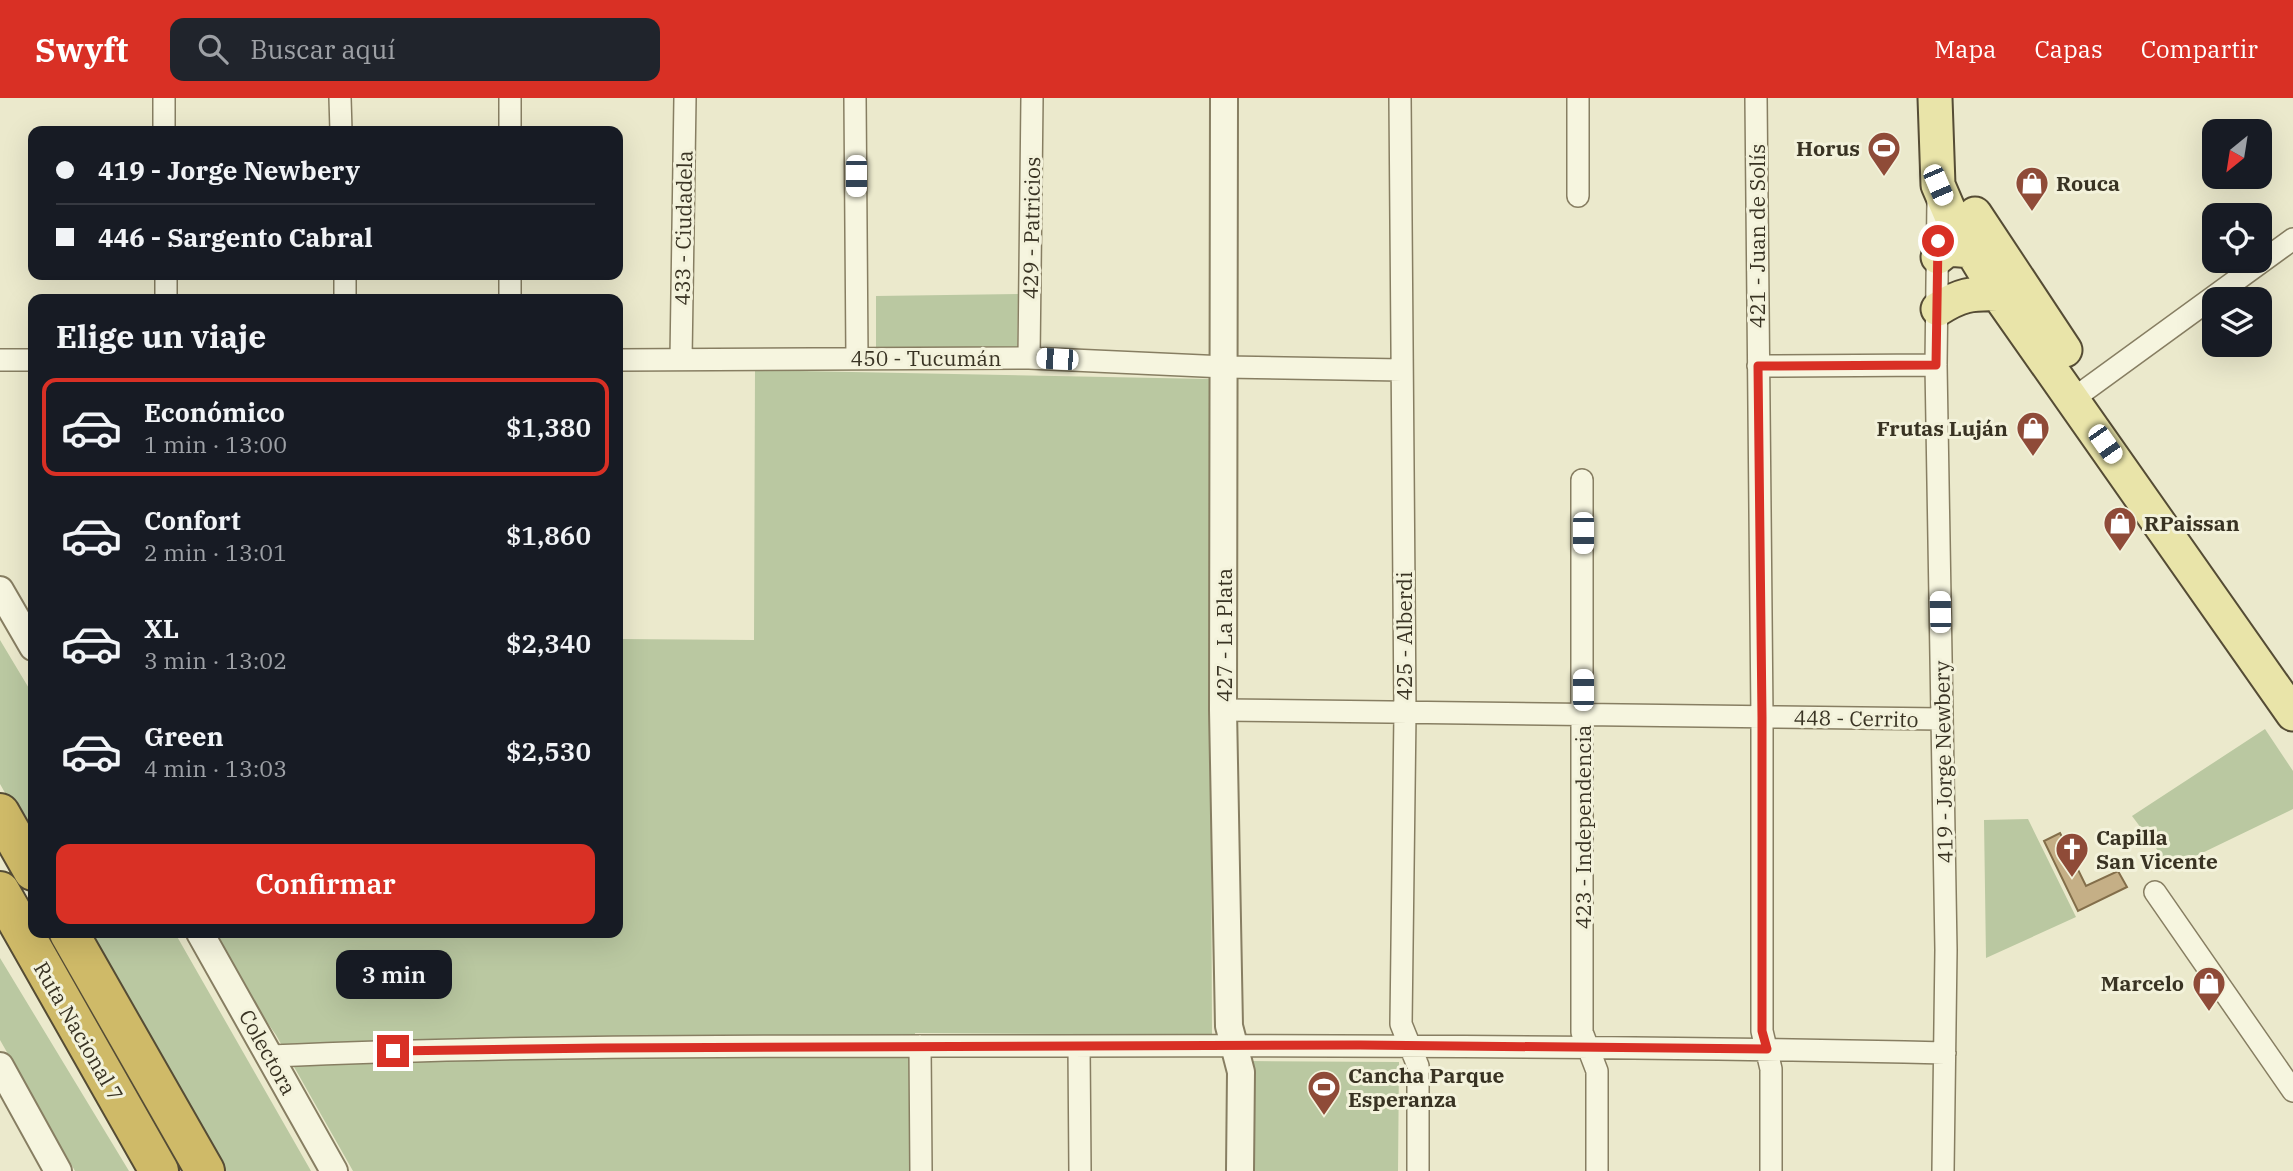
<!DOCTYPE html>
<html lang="es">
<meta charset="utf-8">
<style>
body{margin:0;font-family:"IBM Plex Serif",serif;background:#20242c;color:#f1f3f6;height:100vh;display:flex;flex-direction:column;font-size:26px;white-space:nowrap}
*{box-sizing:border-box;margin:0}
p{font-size:23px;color:#9ea1a6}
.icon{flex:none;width:38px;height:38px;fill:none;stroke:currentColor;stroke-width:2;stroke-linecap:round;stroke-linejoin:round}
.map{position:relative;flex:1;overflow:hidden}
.panel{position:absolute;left:28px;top:196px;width:595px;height:644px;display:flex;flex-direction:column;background:#171b24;border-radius:14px;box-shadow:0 7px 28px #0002}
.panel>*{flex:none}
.top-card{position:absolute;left:28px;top:28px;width:595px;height:154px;border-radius:14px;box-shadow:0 7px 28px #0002;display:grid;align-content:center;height:154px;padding:0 28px;background:#171b24}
.needle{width:46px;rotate:210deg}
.tools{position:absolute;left:2202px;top:21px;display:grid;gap:14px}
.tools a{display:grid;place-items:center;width:70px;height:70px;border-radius:14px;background:#171b24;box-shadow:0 7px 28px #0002;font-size:35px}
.end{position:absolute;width:32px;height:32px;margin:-16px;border:9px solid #d93025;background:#fff;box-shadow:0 0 0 4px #fff}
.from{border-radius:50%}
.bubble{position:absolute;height:49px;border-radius:14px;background:#171b24;box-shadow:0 7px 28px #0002;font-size:23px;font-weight:600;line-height:49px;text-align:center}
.car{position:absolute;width:21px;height:42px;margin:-21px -10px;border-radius:9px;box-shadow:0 0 5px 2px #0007;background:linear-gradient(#fff 24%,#345 0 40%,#fff 0 76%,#345 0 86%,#fff 0)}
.top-card b{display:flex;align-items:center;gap:24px;height:66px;font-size:26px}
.top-card b+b{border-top:2px solid #363941}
.top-card i{width:18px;height:18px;background:#f1f3f6}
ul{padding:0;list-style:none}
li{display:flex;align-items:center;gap:21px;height:98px;margin:0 14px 10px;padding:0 14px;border:4px solid transparent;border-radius:14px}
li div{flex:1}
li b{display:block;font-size:26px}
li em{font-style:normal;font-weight:600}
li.on{border-color:#d93025}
li>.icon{width:63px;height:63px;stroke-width:1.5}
h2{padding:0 28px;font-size:32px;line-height:84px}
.primary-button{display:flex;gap:14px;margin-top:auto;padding:14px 28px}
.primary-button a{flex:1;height:80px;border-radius:14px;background:#d93025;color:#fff;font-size:28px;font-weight:600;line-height:80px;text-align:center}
header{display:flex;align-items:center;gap:42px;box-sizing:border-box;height:98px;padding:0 35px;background:#d93025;color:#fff}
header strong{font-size:33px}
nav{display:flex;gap:38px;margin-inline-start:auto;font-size:24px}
.search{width:490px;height:63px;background:#20242c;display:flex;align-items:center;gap:18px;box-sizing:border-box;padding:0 24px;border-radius:14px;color:#9ea1a6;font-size:26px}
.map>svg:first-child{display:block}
</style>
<header>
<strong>Swyft</strong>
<div class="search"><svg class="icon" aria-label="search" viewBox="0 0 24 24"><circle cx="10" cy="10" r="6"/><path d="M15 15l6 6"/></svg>Buscar aquí</div>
<nav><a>Mapa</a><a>Capas</a><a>Compartir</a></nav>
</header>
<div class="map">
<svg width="2293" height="1073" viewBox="0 0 2293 1073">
<rect width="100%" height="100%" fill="#ebe9cc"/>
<!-- green -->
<path fill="#bac8a1" d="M1018 196 1017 250 876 249V198Z
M755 272 1209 281 1212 937 915 935V1073H353L276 937 205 835H618V541L754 542Z
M0 542 33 597V744L0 686Z
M2265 631 2293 673V711L2171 770 2132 718Z
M2028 721 2076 819 1986 860 1984 722Z
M85 835H175L311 1073H221Z
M0 860 129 1073H75L0 942Z
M1249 963 1399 964 1398 1073H1250Z"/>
<!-- building -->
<path fill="#c5af86" stroke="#836e4a" stroke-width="2" d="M2060 735 2086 788 2118 773 2127 789 2078 813 2044 743Z"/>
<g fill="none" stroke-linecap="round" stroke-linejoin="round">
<defs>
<path id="minor" d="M164 0V33
M340 0 341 33
M510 0V33
M855 0 857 260
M1400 0 1405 615 1401 926 1418 968V1073
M1756 0 1762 619V933L1771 971V1073
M1578 98V0
M1938 102 1936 267 1946 852 1943 1073
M166 177V201
M345 177V201
M510 177V201
M1029 260 1032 0
M681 261 685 0
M0 262H33
M618 262 1029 260 1225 269 1402 272
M1758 268 1936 267
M2073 301 2293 141
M1582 382V934L1597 973V1073
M1223 612 1942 621
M2155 794 2293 993
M920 948 921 1073
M1079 948 1080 1073
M270 958C517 947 764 948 1011 948 1322 947 1633 948 1945 955"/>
<path id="tertiary" d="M1224 0 1223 612 1229 928 1241 974 1240 1073
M0 492 33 549
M200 835 334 1073
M0 968 58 1073"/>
<path id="primary" d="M1935 0 1938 87 1953 122 1998 196 2293 616
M1975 116 2065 252
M1938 159 1948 151 1972 153
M1938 211C1960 197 1971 195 1998 196"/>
<path id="motorway" d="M0 715 33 773
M0 793 159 1073
M69 835 205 1073"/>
</defs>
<!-- minor casing -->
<use href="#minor" stroke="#877e62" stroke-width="24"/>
<!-- tertiary casing -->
<use href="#tertiary" stroke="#877e62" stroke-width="30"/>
<!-- primary casing -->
<use href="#primary" stroke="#554c35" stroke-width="37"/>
<!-- motorway casing -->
<use href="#motorway" stroke="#554c35" stroke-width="42"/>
<!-- minor -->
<use href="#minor" stroke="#f6f5df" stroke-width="21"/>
<!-- tertiary -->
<use href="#tertiary" stroke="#f6f5df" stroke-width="26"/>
<!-- primary -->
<use href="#primary" stroke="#e9e4a9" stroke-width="33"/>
<!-- motorway -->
<use href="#motorway" stroke="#cfba68" stroke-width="38"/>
</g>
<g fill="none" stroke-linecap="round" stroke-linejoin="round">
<!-- route -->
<path stroke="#d93025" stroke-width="9" d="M393 953 602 950 1360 947 1767 951 1762 933V619L1758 268 1936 267 1938 143"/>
</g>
<!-- icons -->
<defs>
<symbol id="stadium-pin" viewBox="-11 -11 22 30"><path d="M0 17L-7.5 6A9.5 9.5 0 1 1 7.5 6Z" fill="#8f4b38" stroke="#f3f2db"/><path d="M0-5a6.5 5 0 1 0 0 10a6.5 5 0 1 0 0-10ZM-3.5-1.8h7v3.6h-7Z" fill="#fff"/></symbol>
<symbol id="shop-pin" viewBox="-11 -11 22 30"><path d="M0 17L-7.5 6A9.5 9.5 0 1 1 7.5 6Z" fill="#8f4b38" stroke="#f3f2db"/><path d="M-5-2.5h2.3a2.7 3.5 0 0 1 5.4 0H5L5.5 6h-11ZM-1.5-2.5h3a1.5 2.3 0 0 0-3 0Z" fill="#fff"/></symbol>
<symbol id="church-pin" viewBox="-11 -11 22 30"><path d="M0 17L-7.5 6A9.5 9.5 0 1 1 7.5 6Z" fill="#8f4b38" stroke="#f3f2db"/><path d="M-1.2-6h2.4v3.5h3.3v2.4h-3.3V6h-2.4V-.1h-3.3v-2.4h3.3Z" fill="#fff"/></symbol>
</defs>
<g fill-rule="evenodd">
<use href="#stadium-pin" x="1865" y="31" width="38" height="52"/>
<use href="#shop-pin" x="2013" y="66" width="38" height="52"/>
<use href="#shop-pin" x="2014" y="311" width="38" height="52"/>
<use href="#shop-pin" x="2101" y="406" width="38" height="52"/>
<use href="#church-pin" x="2053" y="732" width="38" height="52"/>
<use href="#shop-pin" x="2190" y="866" width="38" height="52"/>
<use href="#stadium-pin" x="1305" y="970" width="38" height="52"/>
</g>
<g text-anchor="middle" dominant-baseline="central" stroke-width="6" stroke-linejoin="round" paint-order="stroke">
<!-- poi labels -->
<g font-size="21" font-weight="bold" fill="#393323" stroke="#f3f2db" text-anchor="start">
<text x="1860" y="50" text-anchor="end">Horus</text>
<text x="2056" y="85">Rouca</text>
<text x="2008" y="330" text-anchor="end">Frutas Luján</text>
<text x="2144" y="425">RPaissan</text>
<text x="2096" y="739">Capilla<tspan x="2096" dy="24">San Vicente</tspan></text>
<text x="2184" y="885" text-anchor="end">Marcelo</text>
<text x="1348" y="977">Cancha Parque<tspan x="1348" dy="24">Esperanza</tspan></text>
</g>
<!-- street labels -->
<g font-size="21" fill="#393323" stroke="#f3f2db">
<text transform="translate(683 130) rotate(-89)">433 - Ciudadela</text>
<text transform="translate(1031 130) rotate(-89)">429 - Patricios</text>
<text transform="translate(1757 138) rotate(-90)">421 - Juan de Solís</text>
<text x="926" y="260">450 - Tucumán</text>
<text transform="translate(1224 537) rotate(-90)">427 - La Plata</text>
<text transform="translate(1404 538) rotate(-90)">425 - Alberdi</text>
<text transform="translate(1856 620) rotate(1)">448 - Cerrito</text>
<text transform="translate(1943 664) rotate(-91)">419 - Jorge Newbery</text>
<text transform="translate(1583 729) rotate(-90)">423 - Independencia</text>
<text transform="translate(79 933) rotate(60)">Ruta Nacional 7</text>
<text transform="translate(268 954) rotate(61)">Colectora</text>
</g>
</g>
</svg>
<div class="tools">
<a><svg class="needle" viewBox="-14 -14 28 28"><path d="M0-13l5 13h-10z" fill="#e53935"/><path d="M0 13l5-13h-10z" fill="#9ea1a6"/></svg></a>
<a><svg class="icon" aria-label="locate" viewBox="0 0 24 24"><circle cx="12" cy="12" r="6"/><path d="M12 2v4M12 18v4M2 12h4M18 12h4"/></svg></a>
<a><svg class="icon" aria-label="layers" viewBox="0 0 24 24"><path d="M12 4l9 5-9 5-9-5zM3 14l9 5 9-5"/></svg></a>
</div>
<i class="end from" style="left:1938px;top:143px"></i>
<i class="end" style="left:393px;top:953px"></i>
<div class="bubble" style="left:336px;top:852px;width:116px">3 min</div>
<i class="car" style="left:856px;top:78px;rotate:180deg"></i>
<i class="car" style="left:1938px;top:87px;rotate:157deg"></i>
<i class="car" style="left:1057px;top:261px;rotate:273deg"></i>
<i class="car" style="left:2105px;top:346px;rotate:145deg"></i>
<i class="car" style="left:1583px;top:435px;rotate:180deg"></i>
<i class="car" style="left:1940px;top:514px;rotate:359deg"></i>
<i class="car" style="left:1583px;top:592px;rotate:0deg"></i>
<div class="top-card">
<b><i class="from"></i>419 - Jorge Newbery</b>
<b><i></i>446 - Sargento Cabral</b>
</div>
<section class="panel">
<h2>Elige un viaje</h2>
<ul>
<li class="on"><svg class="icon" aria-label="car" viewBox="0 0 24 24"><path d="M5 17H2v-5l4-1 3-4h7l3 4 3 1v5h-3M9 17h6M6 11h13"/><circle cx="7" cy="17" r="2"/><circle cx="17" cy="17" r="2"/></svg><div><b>Económico</b><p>1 min · 13:00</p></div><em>$1,380</em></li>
<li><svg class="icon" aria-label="car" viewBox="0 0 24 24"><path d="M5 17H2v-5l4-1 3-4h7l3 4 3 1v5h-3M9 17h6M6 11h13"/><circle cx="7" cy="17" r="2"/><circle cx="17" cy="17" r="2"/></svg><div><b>Confort</b><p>2 min · 13:01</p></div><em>$1,860</em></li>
<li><svg class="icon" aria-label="car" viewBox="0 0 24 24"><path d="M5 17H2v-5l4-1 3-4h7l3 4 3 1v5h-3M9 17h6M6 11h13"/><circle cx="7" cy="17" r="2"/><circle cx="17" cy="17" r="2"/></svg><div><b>XL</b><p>3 min · 13:02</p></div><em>$2,340</em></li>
<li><svg class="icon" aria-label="car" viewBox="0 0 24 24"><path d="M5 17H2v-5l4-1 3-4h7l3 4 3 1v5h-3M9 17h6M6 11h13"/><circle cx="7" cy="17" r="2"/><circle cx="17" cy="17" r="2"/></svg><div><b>Green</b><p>4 min · 13:03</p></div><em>$2,530</em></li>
</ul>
<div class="primary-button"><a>Confirmar</a></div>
</section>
</div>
